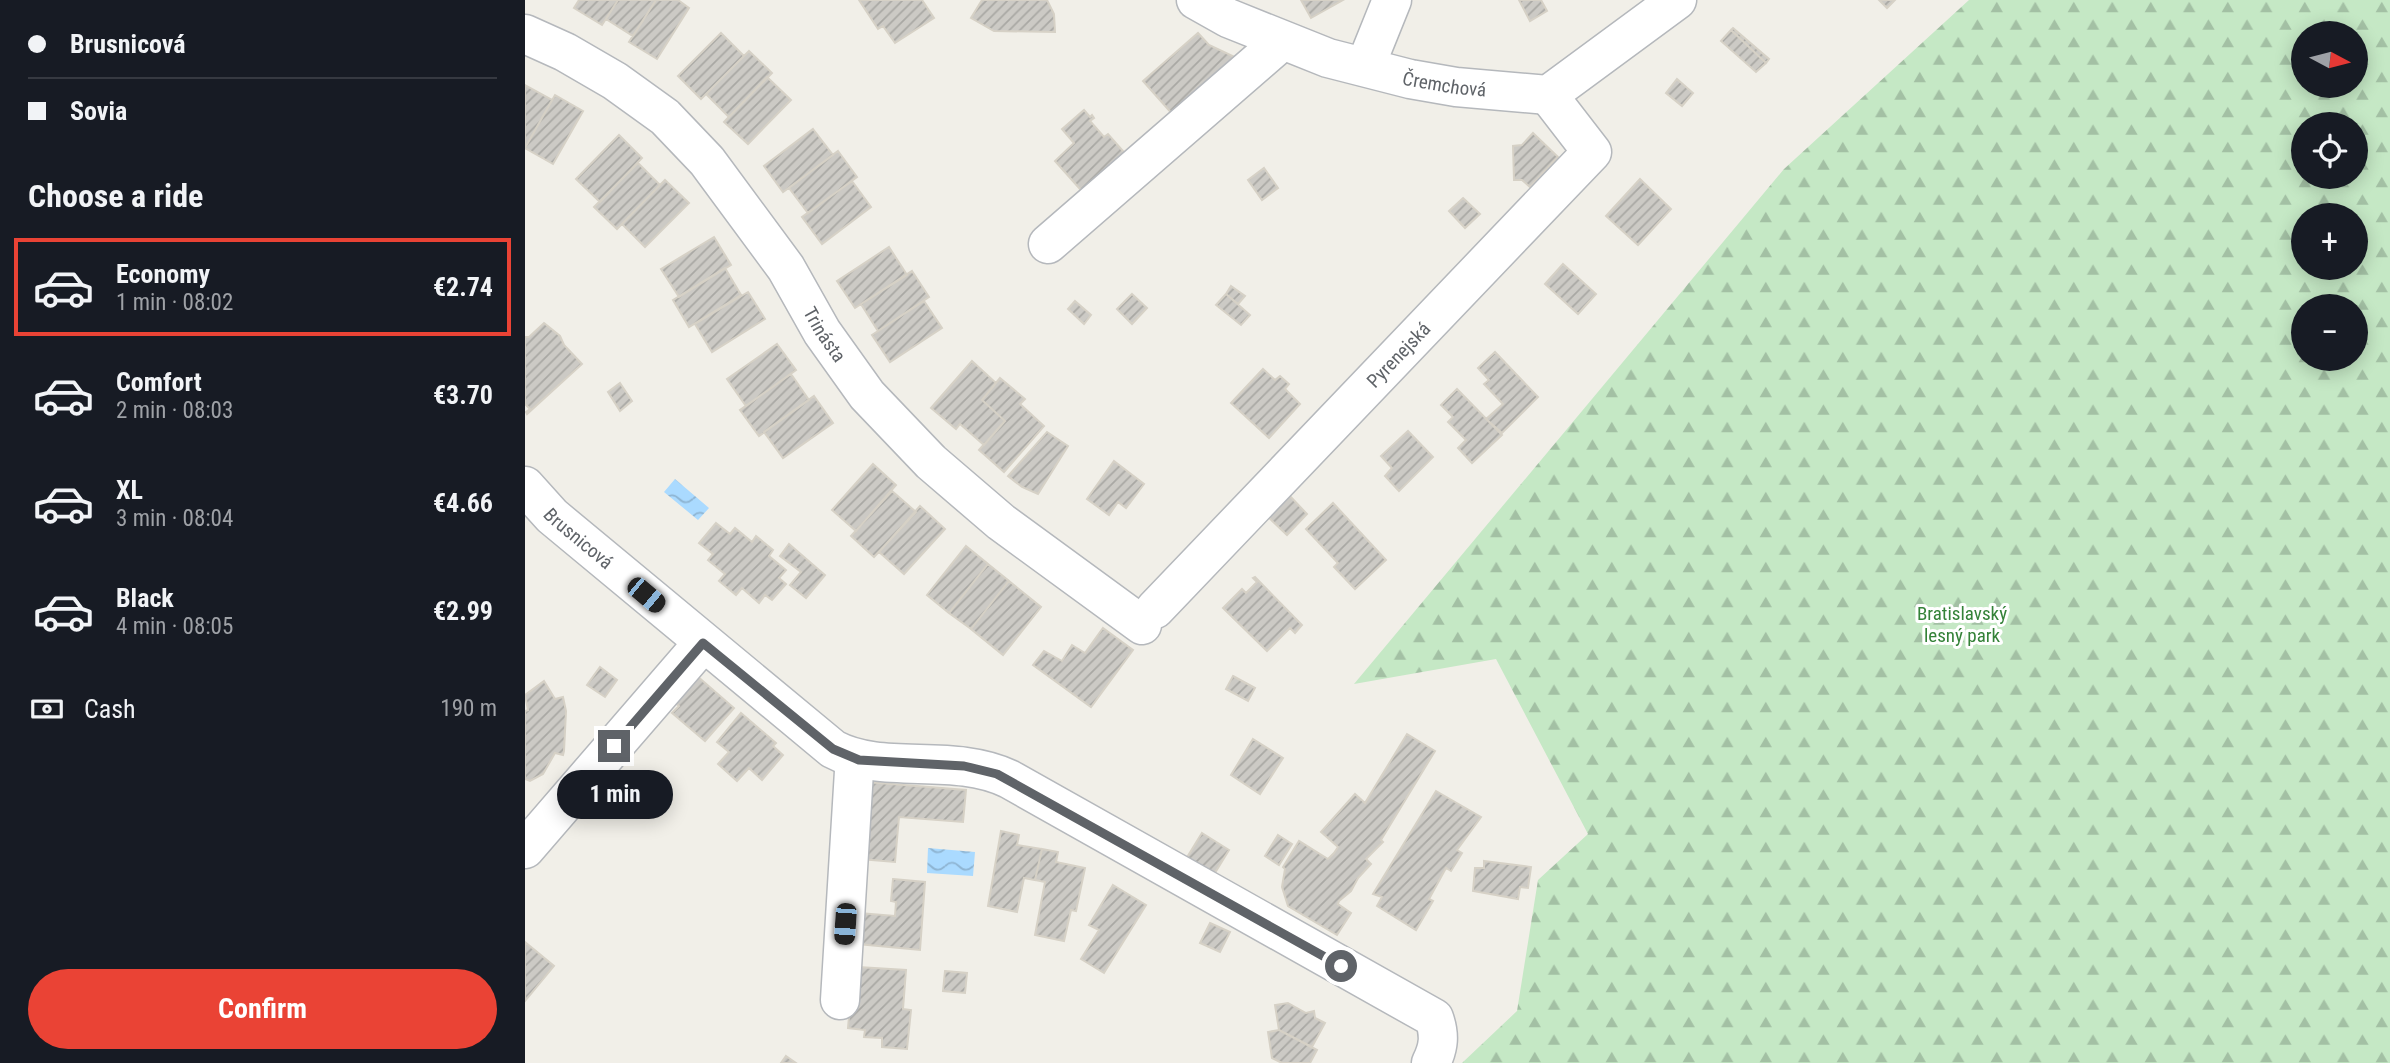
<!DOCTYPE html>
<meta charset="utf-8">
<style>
body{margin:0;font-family:"Roboto Condensed",sans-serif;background:#242831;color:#f1f3f6;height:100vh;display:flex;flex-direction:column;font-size:26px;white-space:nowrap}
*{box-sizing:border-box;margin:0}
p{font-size:23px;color:#9ea1a6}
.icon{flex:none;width:38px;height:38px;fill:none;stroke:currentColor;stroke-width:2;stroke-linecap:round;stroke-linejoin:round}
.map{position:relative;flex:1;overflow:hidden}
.side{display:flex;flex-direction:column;background:#171b24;width:525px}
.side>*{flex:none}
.banner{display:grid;align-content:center;height:154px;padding:0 28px;background:#171b24}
.needle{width:46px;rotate:97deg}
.buttons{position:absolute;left:1766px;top:21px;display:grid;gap:14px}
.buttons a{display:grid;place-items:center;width:77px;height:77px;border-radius:50%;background:#171b24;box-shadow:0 4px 18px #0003;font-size:35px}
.end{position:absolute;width:32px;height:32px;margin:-16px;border:9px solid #5f6368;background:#fff;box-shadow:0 0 0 4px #fff}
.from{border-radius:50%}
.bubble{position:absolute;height:49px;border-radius:24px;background:#171b24;box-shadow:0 4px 18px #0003;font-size:23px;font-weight:700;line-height:49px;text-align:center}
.car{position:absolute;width:21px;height:42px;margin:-21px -10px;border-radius:9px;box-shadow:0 0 5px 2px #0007;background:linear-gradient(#222 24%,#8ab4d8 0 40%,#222 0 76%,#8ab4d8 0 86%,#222 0)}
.banner b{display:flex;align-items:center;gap:24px;height:66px;font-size:26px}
.banner b+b{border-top:2px solid #363941}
.banner i{width:18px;height:18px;background:#f1f3f6}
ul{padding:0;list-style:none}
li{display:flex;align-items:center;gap:21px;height:98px;margin:0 14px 10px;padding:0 14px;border:4px solid transparent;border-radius:0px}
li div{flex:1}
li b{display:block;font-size:26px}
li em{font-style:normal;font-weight:700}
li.on{border-color:#ea4335}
li>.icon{width:63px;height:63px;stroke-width:1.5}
h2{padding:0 28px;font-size:32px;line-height:84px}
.pay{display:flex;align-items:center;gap:18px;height:77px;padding:0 28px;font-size:26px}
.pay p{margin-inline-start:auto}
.primary-button{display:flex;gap:14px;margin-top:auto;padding:14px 28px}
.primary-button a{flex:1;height:80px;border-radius:42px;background:#ea4335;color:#fff;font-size:28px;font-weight:700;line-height:80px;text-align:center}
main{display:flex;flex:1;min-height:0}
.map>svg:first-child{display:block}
</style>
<main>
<section class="side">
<div class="banner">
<b><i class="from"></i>Brusnicová</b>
<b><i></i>Sovia</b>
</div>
<h2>Choose a ride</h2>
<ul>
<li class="on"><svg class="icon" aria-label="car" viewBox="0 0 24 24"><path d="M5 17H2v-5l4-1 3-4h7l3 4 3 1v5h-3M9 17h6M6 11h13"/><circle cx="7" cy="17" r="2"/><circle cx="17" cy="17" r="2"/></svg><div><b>Economy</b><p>1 min · 08:02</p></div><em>€2.74</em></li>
<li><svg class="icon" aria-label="car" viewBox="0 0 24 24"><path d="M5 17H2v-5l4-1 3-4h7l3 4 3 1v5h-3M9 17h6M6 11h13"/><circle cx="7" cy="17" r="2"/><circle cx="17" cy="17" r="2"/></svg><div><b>Comfort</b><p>2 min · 08:03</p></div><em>€3.70</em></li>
<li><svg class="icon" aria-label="car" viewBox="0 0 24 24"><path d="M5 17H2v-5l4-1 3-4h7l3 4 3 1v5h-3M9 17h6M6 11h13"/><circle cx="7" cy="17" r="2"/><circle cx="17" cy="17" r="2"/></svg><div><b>XL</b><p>3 min · 08:04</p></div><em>€4.66</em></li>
<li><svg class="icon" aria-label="car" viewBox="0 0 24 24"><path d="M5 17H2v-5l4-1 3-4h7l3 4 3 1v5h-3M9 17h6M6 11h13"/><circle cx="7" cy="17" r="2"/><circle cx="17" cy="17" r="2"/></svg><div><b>Black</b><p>4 min · 08:05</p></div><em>€2.99</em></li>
</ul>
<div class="pay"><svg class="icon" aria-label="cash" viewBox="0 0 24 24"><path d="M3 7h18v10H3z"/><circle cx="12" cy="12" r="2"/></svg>Cash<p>190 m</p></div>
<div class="primary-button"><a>Confirm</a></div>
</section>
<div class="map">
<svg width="1865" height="1063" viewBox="0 0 1865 1063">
<defs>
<pattern id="forest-firs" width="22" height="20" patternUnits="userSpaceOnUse" patternTransform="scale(1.75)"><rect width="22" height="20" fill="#c5e8c5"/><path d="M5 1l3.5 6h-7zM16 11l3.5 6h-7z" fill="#a3c0a4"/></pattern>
<pattern id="water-waves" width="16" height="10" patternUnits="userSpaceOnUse" patternTransform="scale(1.75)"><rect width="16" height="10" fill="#aadaff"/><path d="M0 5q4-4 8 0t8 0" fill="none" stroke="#8eb4d2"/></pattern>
<pattern id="building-hatch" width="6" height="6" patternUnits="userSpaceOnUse" patternTransform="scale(1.75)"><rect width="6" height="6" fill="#cccac5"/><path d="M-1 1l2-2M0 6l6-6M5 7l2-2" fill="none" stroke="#a9a8a4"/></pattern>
</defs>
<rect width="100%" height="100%" fill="#f1efe8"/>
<!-- forest -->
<path fill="url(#forest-firs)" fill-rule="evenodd" d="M1444 0H1865V1063H937L992 1011 1013 880 1063 834 971 659 829 684 1259 169ZM1778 33H1830V86H1778ZM1778 124H1830V177H1778ZM1778 215H1830V268H1778ZM1778 306H1830V359H1778Z"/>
<!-- water -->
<path fill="url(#water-waves)" d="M150 479 184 508 173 520 139 492Z
M403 848 450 852 448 876 402 873Z"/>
<!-- building -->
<path fill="url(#building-hatch)" stroke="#d6d1c6" stroke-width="2" d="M54 0H93L77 25 49 8Z
M93 0H131L108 36 81 19Z
M131 0H153L164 8 132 59 104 42Z
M334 0H397L409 18 370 43 358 26 353 29Z
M457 0H522L529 14 530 32 469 31 446 18Z
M776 0H818L786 18Z
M994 0H1016L1022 11 1005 21Z
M1354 0H1370L1362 8Z
M1208 28 1244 59 1241 63 1206 30Z
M1206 30 1241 63 1231 72 1196 41Z
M196 33 219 56 176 99 153 76Z
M673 33 684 45 716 60 650 117 618 81Z
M224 51 247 73 204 117 181 94Z
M242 77 266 100 223 144 199 122Z
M1152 79 1168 93 1157 106 1141 93Z
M0 85 27 100 0 148Z
M30 95 58 111 28 164 0 148Z
M559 110 565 117 567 115 569 118 565 121 579 137 583 134 605 159 563 198 530 161 549 143 537 129Z
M288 129 308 155 258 192 239 166Z
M1008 133 1033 157 1005 187 997 180H989L988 146 997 145Z
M94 135 117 158 75 202 51 179Z
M313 151 332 177 283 213 264 188Z
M113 163 135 185 92 229 69 207Z
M739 168 753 188 737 200 723 180Z
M1115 179 1146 209 1113 245 1081 216Z
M140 180 164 203 120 247 97 224Z
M327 181 346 207 297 244 277 217Z
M938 198 955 214 940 228 924 211Z
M189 237 206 265 154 297 136 269Z
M364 247 382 275 330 308 312 281Z
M1038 264 1071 294 1053 314 1020 284Z
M200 268 216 295 164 327 148 300Z
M387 271 404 297 353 331 336 304Z
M706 286 720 296 713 304 701 294Z
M223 292 240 319 187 352 170 324Z
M607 294 622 308 607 324 592 309Z
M701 294 725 315 716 325 691 305Z
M399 301 417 328 365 362 347 335Z
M550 301 566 315 559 324 543 309Z
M19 323 35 336 39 345 57 364 2 414 1 412 5 409 0 404V337H4Z
M252 344 271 370 221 406 202 379Z
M970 352 1013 397 977 433 961 419 978 404 959 384 964 380 953 368Z
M447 361 471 383 457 400 480 421 459 445 435 424 431 429 406 408Z
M738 369 750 380 755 376 764 384 760 389 775 404 744 438 706 403Z
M266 374 284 400 234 436 215 410Z
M475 378 500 399 495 404 519 426 479 472 454 450 480 421 457 400Z
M95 383 107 401 95 411 83 392Z
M932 389 977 435 947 463 933 448 941 440 923 422 928 417 916 405Z
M289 396 308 423 258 458 239 432Z
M883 431 908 457 874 491 860 476 867 468 856 456Z
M522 432 543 446 513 494 497 487 483 476Z
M589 461 619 484 601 508 593 502 584 515 562 499Z
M348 464 371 485 331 531 307 510Z
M367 491 391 512 349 557 326 536Z
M762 493 782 514 762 535 741 515Z
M808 503 861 560 830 589 809 567 813 563 781 529Z
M395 506 420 529 379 574 354 552Z
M191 523 205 534 210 528 227 542 231 536 248 550 244 556 261 570 254 578 261 584 247 600 240 595 234 603 217 588 211 595 194 581 200 574 183 560 188 554 174 543Z
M264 544 300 575 281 598 265 585 276 572 255 556Z
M441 546 463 564 424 613 402 595Z
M463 564 484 581 446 629 424 613Z
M730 577 777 625 770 633 765 628 742 651 698 608 717 589 721 593 732 582 728 578Z
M484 581 516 607 478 655 446 629Z
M578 628 608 650 566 707 508 665 519 651 537 661 547 645 560 653Z
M75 667 92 680 80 697 62 685Z
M164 669 209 708 180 741 147 713 154 706 142 696Z
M708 676 730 688 723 701 701 689Z
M19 681 30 699 38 697 41 711 39 751 38 755 30 753 18 774 5 781 0 779V711L3 710 0 695Z
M216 713 251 743 248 746 258 755 237 780 224 768 212 781 193 764 204 752 192 742Z
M882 734 910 751 856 840 858 842 841 859 846 864 833 878 826 891 814 901 813 904 826 913 812 935 763 906 757 887 760 869 758 867 774 841 803 859 809 853 813 847 796 832 830 794 840 803Z
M728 739 758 758 735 794 706 775Z
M341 782 441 790 438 822 374 817 370 862 335 859Z
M911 791 956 817 932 850 937 853 926 871 921 868 904 899 908 901 891 930 852 906 857 897 848 894Z
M476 831 494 835 492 845 517 849 510 880 499 878 492 912 463 906Z
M677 833 704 850 688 876 661 859Z
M753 835 767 844 754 865 740 856Z
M517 849 533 852 531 862 560 868 551 911 546 910 539 941 510 935 520 882 510 880Z
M959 861 1006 867 1003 888 995 887 993 899 948 891 950 868H959Z
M368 879 400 882 395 950 333 944 335 913 370 916 371 902 366 901Z
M588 885 621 905 579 973 556 959 574 930 564 925Z
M685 923 705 932 695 952 675 943Z
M0 942 29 966 0 1001Z
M333 967 381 970 378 1009 386 1010 382 1049 357 1047V1038L339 1037 340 1030 323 1028 325 1005 333 1006Z
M420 971 442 973 440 993 418 991Z
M763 1003 781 1013 789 1011 790 1018 800 1023 787 1047 754 1030 750 1005Z
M754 1030 792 1050 785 1063H757L747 1058 743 1032Z
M261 1056 271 1063H256Z"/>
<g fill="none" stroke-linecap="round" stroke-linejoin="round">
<defs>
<g id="minor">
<path id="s1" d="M671 0 703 18 803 58 885 79 931 87 1023 95 1152 0"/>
<path id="s2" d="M0 34 40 52 90 81 140 117 182 161 261 268 297 332 342 395 406 462 476 522 617 625"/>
<path d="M840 67 867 0"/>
<path d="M523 244 757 41"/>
<path id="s3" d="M0 486 27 516 308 749C358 776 428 752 484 779L909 1018C915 1035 914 1047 906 1063"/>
<path id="s4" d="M630 609 1067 152 1023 95"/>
<path d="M0 849 178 643"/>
<path d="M315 1000 329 771 334 760"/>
</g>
</defs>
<!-- minor casing -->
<use href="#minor" stroke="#b5b8bc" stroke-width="41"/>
<!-- minor -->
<use href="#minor" stroke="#fff" stroke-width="38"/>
</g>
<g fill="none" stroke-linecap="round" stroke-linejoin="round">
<!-- route -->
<path stroke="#5f6368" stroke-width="9" d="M89 746 178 643 308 749 334 760 439 766 472 774 816 966"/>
</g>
<g text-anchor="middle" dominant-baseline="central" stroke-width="6" stroke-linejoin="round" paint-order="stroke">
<!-- street labels -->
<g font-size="19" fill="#5f6368" stroke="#fff">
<text stroke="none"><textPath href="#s1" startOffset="264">Čremchová</textPath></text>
<text stroke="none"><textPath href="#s2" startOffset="434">Trinásta</textPath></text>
<text stroke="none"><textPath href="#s4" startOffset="352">Pyrenejská</textPath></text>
<text stroke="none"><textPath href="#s3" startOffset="75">Brusnicová</textPath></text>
</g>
<!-- park labels -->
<g font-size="19" fill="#348238" stroke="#fff">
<text x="1437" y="613">Bratislavský<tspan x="1437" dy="22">lesný park</tspan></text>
</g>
</g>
</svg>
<div class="buttons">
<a><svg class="needle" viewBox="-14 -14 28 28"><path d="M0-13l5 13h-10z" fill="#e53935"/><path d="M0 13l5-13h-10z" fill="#9ea1a6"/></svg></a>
<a><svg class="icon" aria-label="locate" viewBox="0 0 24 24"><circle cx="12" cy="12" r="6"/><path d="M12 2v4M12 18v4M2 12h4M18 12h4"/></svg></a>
<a>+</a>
<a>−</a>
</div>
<i class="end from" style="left:816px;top:966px"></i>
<i class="end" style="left:89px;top:746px"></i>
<div class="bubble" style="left:32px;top:770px;width:116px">1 min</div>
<i class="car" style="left:121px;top:595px;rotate:130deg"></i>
<i class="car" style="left:320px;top:924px;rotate:184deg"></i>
</div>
</main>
